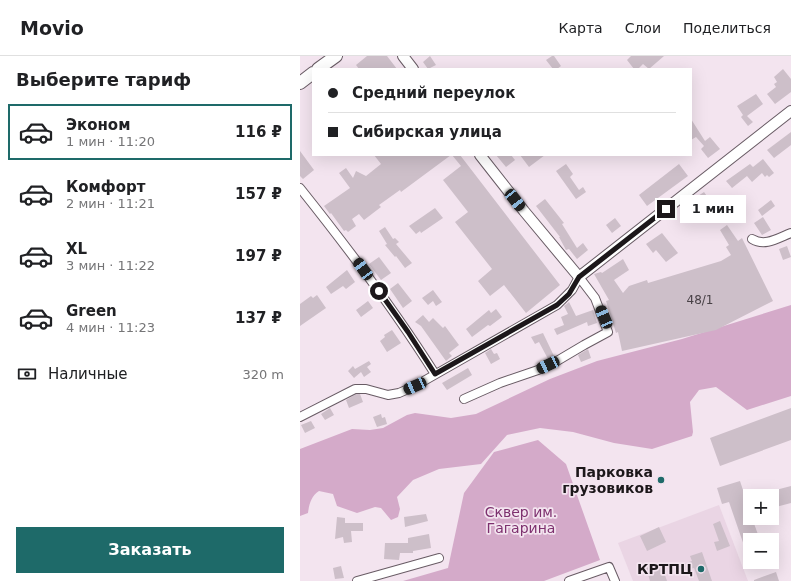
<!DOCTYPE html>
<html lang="ru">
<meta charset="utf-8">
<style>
body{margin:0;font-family:"DejaVu Sans",sans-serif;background:#f2f2f2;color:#202124;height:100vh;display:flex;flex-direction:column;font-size:15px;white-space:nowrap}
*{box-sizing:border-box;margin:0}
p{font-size:13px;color:#757577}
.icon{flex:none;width:22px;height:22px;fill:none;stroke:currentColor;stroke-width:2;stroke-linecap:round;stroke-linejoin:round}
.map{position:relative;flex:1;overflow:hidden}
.panel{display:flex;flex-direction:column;background:#fff;width:300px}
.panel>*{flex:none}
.guide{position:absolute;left:12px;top:12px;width:380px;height:88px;border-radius:0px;box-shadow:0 4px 16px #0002;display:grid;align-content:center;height:88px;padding:0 16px;background:#fff}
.controls{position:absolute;left:443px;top:433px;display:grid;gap:8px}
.controls a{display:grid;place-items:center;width:36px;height:36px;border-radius:0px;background:#fff;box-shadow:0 4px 16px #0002;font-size:20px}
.end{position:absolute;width:18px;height:18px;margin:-9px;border:5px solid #1c171a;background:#fff;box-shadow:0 0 0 2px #fff}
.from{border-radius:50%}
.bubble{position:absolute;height:28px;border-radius:0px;background:#fff;box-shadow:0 4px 16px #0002;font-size:13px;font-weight:700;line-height:28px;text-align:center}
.car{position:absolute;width:12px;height:24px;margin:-12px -6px;border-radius:5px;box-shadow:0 0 3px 1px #0007;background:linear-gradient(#222 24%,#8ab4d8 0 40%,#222 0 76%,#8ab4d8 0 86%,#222 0)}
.guide b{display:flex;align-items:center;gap:14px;height:38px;font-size:15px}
.guide b+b{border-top:1px solid #e0e0e0}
.guide i{width:10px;height:10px;background:#202124}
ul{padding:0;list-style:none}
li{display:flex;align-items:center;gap:12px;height:56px;margin:0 8px 6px;padding:0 8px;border:2px solid transparent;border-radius:0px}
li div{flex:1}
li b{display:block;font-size:15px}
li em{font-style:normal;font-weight:700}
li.selected{border-color:#1e6a69}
li>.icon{width:36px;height:36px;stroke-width:1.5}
h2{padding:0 16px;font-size:18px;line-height:48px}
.pay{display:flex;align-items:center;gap:10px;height:44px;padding:0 16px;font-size:15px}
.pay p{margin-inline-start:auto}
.cta{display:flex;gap:8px;margin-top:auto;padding:8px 16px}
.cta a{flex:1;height:46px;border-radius:0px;background:#1e6a69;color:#fff;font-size:16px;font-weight:700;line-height:46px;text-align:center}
header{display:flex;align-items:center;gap:24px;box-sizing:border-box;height:56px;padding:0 20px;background:#fff;border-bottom:1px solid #e0e0e0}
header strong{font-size:19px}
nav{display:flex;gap:22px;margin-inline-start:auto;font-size:14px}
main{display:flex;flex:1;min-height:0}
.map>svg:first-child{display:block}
</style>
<header>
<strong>Movio</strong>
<nav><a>Карта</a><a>Слои</a><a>Поделиться</a></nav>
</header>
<main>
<section class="panel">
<h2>Выберите тариф</h2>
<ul>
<li class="selected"><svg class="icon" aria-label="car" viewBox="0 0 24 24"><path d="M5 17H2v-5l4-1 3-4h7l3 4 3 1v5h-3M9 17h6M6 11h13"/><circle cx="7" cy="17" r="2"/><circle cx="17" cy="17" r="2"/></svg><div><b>Эконом</b><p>1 мин · 11:20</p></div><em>116 ₽</em></li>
<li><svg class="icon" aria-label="car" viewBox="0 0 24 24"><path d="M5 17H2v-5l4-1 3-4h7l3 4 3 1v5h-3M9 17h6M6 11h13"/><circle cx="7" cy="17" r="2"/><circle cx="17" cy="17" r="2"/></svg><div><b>Комфорт</b><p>2 мин · 11:21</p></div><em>157 ₽</em></li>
<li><svg class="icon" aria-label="car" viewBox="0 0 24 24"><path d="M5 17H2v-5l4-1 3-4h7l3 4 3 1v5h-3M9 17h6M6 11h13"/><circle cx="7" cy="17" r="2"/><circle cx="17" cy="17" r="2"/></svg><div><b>XL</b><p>3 мин · 11:22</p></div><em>197 ₽</em></li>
<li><svg class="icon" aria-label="car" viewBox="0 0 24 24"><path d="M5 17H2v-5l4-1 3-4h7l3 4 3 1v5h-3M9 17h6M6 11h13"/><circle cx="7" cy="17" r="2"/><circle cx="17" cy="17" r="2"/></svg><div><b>Green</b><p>4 мин · 11:23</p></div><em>137 ₽</em></li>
</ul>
<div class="pay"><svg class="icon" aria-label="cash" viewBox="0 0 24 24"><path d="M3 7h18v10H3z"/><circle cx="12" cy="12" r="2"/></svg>Наличные<p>320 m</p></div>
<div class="cta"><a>Заказать</a></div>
</section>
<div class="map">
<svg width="491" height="525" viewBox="0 0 491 525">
<rect width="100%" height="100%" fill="#f3e4ef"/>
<!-- built -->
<path fill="#ead5e4" d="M419 449 448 525H333L318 487Z"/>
<!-- green -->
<path fill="#d4aac9" d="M491 249V340L447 354 416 331 399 334 390 346 393 376 392 380 352 393 314 387 273 376 240 372 207 379 181 408 139 413 113 424 97 441 100 453 98 461 91 464 81 452 75 451 57 457 37 450 33 438 19 435C11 440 9 449 8 457L0 460V393L52 373 70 374 83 372 107 359 115 357 151 362 176 358 250 323 297 305 382 283Z
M238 384 266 408 300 504 244 525H103L148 512 164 437 194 396Z"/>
<!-- building -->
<path fill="#cdbfc9" d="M67 0H87L97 13H59L56 9Z
M130 0 136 9 128 13 123 6Z
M252 0H254L261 10 257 13H253L246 4Z
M331 0H364L349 13 343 8 338 13H334L327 4Z
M483 13 491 23V36L475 48 467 38 476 31 474 28 477 26 474 21Z
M456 38 463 48 447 60 453 66 448 70 441 61 443 59 437 50Z
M391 63 405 85 410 81 420 93 408 102 401 93 404 90 396 81 391 84Z
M491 76V89L474 102 467 94Z
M0 95 14 114 3 123 0 120Z
M74 99H151L101 136 100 134 79 149 81 151 64 164 59 158 52 163 56 170 48 176 46 174 44 175 31 157 30 158 24 150 50 132 39 117 46 112 53 122 56 115 66 120 81 108Z
M152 99H160L260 229 226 257 204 229 190 240 178 225 192 213 155 166 168 156 143 124 161 110Z
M196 99H211L215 104 206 111Z
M220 99H245L229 111Z
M463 103 474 117 469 121 467 119 465 121 462 117 452 126 447 120 432 132 426 125 450 108 453 111Z
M266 108 273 118 270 121 279 134 283 131 286 136 276 143 256 115Z
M379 108 388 120 347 150 339 139Z
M404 136 414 150 394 166 386 156 401 144 398 140Z
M245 143 264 167 262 168 277 192 283 187 288 194 277 203 269 193 266 194 259 181H260L236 150Z
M471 144 475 150 462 160 458 154Z
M135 152 143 162 121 177 120 175 116 178 109 170Z
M463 161 471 174 462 179 454 167Z
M315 162 321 170 312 177 306 169Z
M427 169 438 185 442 182 473 245 416 274 322 295 318 276 316 277 306 245 309 244 294 218 301 216 302 217 323 203 329 214 314 224 323 237 329 230 347 224 348 227 421 205 431 199 426 191 429 189 420 174Z
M85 171 93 183 95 182 99 186 96 188 112 207 105 212 96 200 95 201 85 189 87 188 79 175Z
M362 177 378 197 366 206 356 194 353 197 346 188Z
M487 190 491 201 483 204 479 193Z
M79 201 91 217 81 224 69 208Z
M47 214 55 226 46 233 43 230 31 238 26 231Z
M98 227 112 245 103 252 90 233Z
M133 234 142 246 136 250 133 245 128 249 122 242Z
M17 239 26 252 0 270V248L11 240 13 242Z
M68 245 73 252 61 261 56 254Z
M269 246 276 260 293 254 297 267 288 270 287 266 257 279 254 273 264 269 261 261 268 258 264 250Z
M196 253 202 261 190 270 188 269 172 281 166 273 189 254 191 257Z
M123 259 129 266 133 262 143 272 145 270 159 289 149 297 152 300 146 305 121 270 115 266Z
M92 274 101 287 87 296 80 285 85 281 84 279Z
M243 277 254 300 248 303 239 286 235 288 231 281Z
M191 293 194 298 197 297 200 303 191 308 185 297Z
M288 293 291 302 281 306 278 299Z
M69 305 71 308 67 311 71 316 64 321 61 316 54 322 48 315 53 310 55 313Z
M168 312 172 319 147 334 142 327Z
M56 338H60L63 346 49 352 46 344Z
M30 352 34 359 25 364 21 358Z
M491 352V384L420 410 410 382Z
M81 358 82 362 85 361 87 368 77 371 73 361Z
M11 365 15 372 5 377 1 369Z
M440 425 450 455V462H452L460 484H450V504H449L429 446 422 448 417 432Z
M491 430V447L472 452V435Z
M126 458 128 465 105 471 104 461Z
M37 461 45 462V467H63V475H51L52 486 44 487 43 481 35 483Z
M420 465 430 490 417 495 414 486 419 485 413 468Z
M359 471 366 486 347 495 340 480Z
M129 478 131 492 113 495V497H100L99 504 84 503 85 487H108V482Z
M402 496 412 525H399L394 512 382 515 380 509 392 505 390 500Z
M361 507 367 525H350L346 512Z
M41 510 44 522 35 523 33 512Z
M476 516 479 525H454V524Z"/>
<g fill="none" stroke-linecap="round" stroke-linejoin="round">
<defs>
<path id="minor" d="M0 132C48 192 94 253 135 318
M452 183C465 191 478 182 491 177
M0 361 55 333H66L88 339 99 337 115 330 257 249 272 234 279 221 295 242 308 276 284 289 257 305 238 314 200 327 164 343
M57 525 139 502
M269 525 309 511 315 525"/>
<path id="tertiary" d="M103 0 113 13
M180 99 224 155 279 221 491 55"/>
<path id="secondary" d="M18 13 36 0
M0 27 13 17"/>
</defs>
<!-- minor casing -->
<use href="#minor" stroke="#685b64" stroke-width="10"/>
<!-- tertiary casing -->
<use href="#tertiary" stroke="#685b64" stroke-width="12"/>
<!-- secondary casing -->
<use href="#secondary" stroke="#685b64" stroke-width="14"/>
<!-- minor -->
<use href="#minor" stroke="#fff" stroke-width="8"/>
<!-- tertiary -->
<use href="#tertiary" stroke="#fff" stroke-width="10"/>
<!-- secondary -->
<use href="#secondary" stroke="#fff" stroke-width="12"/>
</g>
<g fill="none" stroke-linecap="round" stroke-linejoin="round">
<!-- route -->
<path stroke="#1c171a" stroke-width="5" d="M79 235 108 276 135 318 257 249 269 238 279 221 366 153"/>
</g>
<!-- markers -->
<g fill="#1e6a69" stroke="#f3e4ef" stroke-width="1.5">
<circle cx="361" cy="424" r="4"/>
<circle cx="401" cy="513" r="4"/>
</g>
<g text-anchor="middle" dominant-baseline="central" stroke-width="3.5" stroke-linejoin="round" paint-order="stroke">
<!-- number labels -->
<g font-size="12" fill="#484146">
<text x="400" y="244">48/1</text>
</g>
<!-- poi labels -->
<g font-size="14" font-weight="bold" fill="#1c171a" stroke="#f3e4ef" text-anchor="end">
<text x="353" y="416">Парковка<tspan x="353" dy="16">грузовиков</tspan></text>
<text x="393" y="513">КРТПЦ</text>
</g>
<!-- park labels -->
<g font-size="14" fill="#7d306e" stroke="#f3e4ef">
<text x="221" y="456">Сквер им.<tspan x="221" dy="16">Гагарина</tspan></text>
</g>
</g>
</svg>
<div class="controls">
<a>+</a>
<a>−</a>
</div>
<i class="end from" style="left:79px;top:235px"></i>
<i class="end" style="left:366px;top:153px"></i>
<div class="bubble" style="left:380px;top:139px;width:66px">1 мин</div>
<i class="car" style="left:215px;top:144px;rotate:142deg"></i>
<i class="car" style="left:63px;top:213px;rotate:324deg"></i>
<i class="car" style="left:304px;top:261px;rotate:337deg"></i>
<i class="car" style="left:248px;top:309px;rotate:245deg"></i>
<i class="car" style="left:115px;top:330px;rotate:246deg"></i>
<div class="guide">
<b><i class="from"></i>Средний переулок</b>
<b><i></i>Сибирская улица</b>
</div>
</div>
</main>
